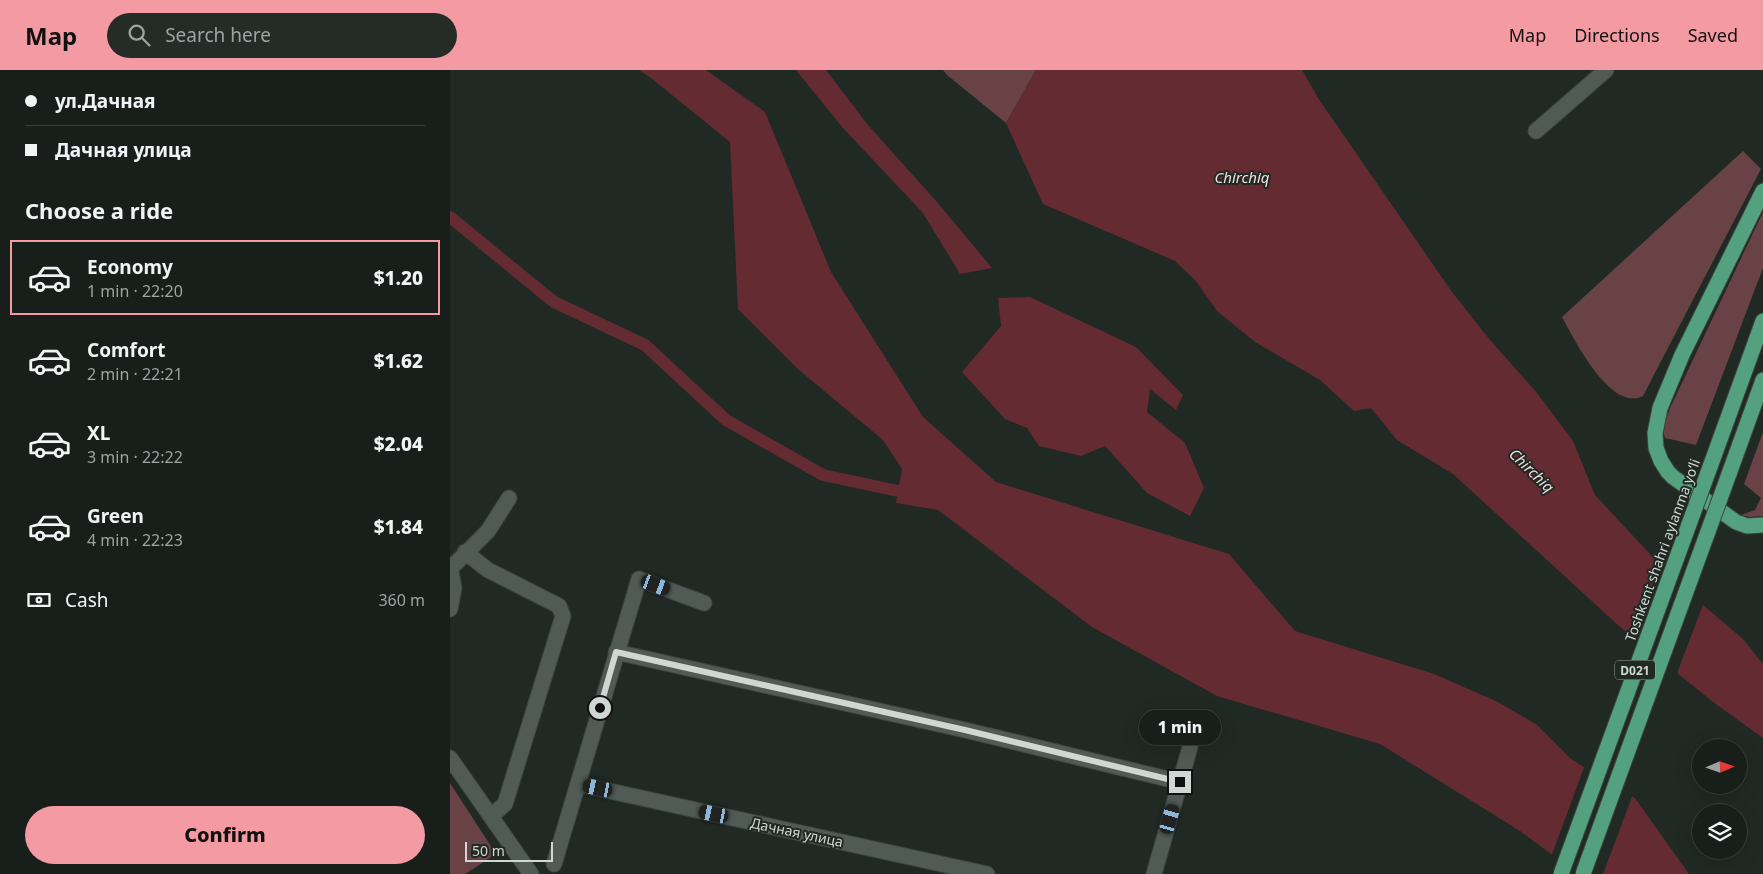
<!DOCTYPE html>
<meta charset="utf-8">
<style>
body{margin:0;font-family:"Noto Sans",sans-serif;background:#252c28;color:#f1f3f6;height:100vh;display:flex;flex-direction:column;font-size:19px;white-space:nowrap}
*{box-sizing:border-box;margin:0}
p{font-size:16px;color:#9fa2a3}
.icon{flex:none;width:28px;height:28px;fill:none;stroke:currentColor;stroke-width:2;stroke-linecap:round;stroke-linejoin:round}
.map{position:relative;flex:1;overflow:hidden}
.side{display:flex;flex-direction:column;background:#181f1b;width:450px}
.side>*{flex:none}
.guide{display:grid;align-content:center;height:110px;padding:0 25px;background:#181f1b}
.needle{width:32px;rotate:88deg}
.buttons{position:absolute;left:1242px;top:669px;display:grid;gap:10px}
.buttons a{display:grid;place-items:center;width:55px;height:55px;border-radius:50%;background:#181f1b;box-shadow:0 5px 20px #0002,0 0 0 1px #363d3a;font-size:25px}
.scale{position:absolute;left:15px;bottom:12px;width:88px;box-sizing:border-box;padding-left:5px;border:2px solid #d0d6d3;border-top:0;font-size:14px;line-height:18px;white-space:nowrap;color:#d0d6d3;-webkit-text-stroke:4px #202924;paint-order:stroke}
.end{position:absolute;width:22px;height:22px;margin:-11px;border:6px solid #d0d6d3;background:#111;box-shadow:0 0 0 2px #111}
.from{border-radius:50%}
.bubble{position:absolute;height:35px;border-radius:18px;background:#181f1b;box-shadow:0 5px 20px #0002,0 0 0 1px #363d3a;font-size:16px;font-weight:800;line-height:35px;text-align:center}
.car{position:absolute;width:15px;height:30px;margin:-15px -8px;border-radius:6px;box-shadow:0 0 4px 1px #0007;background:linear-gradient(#222 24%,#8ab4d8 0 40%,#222 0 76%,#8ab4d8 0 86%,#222 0)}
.guide b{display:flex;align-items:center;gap:18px;height:48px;font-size:19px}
.guide b+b{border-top:1px solid #363d3a}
.guide i{width:12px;height:12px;background:#f1f3f6}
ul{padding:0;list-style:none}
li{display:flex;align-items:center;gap:15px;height:75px;margin:0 10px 8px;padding:0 15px;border:2px solid transparent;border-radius:0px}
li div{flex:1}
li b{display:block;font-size:19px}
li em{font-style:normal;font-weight:800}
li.on{border-color:#f49aa2}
li>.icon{width:45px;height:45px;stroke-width:1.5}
h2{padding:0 25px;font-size:22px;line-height:60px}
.pay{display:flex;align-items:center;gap:12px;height:55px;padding:0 25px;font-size:19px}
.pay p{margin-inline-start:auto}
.action{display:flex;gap:10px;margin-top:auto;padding:10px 25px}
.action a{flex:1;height:58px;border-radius:30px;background:#f49aa2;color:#111;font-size:20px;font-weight:800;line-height:58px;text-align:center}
header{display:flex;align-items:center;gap:30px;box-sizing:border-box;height:70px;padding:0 25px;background:#f49aa2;color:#111}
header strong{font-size:24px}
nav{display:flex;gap:28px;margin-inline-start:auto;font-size:18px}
.search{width:350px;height:45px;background:#252c28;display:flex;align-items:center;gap:12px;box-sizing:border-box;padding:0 18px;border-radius:28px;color:#9fa2a3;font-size:19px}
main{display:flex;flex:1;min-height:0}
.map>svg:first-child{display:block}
</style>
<header>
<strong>Map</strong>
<div class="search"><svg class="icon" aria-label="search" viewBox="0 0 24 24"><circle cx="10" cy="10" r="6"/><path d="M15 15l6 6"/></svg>Search here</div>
<nav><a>Map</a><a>Directions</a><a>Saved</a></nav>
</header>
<main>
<section class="side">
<div class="guide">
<b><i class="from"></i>ул.Дачная</b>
<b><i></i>Дачная улица</b>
</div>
<h2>Choose a ride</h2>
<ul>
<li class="on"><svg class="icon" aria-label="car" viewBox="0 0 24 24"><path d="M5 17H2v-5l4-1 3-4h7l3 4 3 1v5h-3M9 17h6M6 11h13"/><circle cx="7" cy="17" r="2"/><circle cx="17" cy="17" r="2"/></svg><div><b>Economy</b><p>1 min · 22:20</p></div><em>$1.20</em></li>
<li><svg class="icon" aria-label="car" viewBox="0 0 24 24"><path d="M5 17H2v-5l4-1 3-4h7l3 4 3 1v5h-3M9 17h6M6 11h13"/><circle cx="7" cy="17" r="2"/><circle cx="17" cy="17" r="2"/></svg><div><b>Comfort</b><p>2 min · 22:21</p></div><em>$1.62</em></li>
<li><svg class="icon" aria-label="car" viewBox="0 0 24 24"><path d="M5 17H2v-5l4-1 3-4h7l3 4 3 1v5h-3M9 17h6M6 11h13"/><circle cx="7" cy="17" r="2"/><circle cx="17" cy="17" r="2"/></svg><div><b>XL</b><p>3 min · 22:22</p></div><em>$2.04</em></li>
<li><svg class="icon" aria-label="car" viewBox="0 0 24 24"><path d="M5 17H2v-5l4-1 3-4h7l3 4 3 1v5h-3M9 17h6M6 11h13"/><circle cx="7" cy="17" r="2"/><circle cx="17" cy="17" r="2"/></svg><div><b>Green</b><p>4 min · 22:23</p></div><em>$1.84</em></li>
</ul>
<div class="pay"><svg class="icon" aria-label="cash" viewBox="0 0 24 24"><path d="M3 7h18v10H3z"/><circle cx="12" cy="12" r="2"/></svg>Cash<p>360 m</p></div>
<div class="action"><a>Confirm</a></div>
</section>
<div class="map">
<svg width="1313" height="804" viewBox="0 0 1313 804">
<rect width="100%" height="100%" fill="#202924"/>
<!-- green -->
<path fill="#694245" d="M493 0H586L556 53 497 5Z
M1293 81 1311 99 1193 326C1161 343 1124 269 1112 247Z
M1313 142V198L1246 375 1215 368C1211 358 1217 348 1220 338Z
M1313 362V446L1300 447 1291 445 1305 440 1311 428 1294 414Z
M0 713 46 784 15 804H0Z"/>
<!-- water -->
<path fill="#642b32" d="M189 0H256L315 42 381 202 473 347 546 412 779 484 845 561 984 604 1048 632 1087 655 1121 689 1185 728 1239 804H1128L1070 761 930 674 767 626 642 557 488 440 446 433 452 399 433 370 349 300 288 239 280 72 201 8Z
M346 0H376L418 55 487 132 542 198 510 204 473 143 393 58Z
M586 0H852L868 28 1002 222 1040 270 1087 323 1123 371 1145 425 1226 512 1293 569 1313 594V668L1263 632 1169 556 1003 404 947 370 921 338 904 341 870 310 805 272 767 241 746 211 725 191 593 134 556 53Z
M580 227 686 277 733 325 726 340 700 319 697 342 735 373 754 418 740 446 697 423 655 376 631 386 589 376 577 358 555 349 512 302 551 256 548 228Z"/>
<!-- pier -->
<path fill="#202924" d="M1211 492 1228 510 1254 532 1226 606 1182 570Z
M1135 695 1183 724 1153 804H1124L1101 787Z"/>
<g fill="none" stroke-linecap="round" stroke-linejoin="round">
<!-- canal -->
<path stroke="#642b32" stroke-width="12" d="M0 147 104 232 195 275 276 350 373 405 448 421"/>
<defs>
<path id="minor" d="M1086 61 1156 0
M15 482 38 500 109 536 113 546 55 734 41 746
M0 496 4 518 0 539
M1 498 38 461 59 428
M166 582 515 660 730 712
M0 688 81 804
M128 714 537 804
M104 794 189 509 254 533
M704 804 740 677"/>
<path id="highway" d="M1313 121 1232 285 1210 338 1205 363 1206 378 1211 391 1218 402 1223 407 1286 452 1297 456 1313 455
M1260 397 1313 251
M1279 404 1313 310"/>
</defs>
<!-- minor casing -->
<use href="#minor" stroke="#3d4440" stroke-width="17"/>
<!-- highway casing -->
<use href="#highway" stroke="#3d4440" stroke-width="17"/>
<!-- minor -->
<use href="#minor" stroke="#515b56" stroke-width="15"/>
<!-- highway -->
<use href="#highway" stroke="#54a17f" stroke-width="15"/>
<defs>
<path id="highway-bridge" d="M1111 804 1260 397
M1133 804 1279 404"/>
</defs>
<!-- highway-bridge casing -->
<use href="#highway-bridge" stroke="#3d4440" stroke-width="17" stroke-linecap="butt"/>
<!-- highway-bridge -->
<use href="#highway-bridge" stroke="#54a17f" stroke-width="15"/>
</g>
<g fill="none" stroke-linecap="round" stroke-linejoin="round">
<!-- route -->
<path stroke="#d0d6d3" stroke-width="6" d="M150 638 166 582 515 660 730 712"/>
</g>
<g text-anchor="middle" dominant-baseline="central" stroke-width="4" stroke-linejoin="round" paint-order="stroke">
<!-- shield labels -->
<rect fill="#202924" stroke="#9ba29e" stroke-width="1" x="1165" y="590.5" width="40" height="19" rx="4"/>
<g font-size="12" font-weight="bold" fill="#d0d6d3">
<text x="1185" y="600">D021</text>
</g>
<!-- street labels -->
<g font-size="14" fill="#d0d6d3" stroke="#202924">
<text transform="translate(1212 480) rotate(-70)">Toshkent shahri aylanma yoʻli</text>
<text transform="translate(347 762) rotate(12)">Дачная улица</text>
</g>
<!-- water labels -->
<g font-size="15" font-style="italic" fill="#f3dfe0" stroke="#202924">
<text x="792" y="107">Chirchiq</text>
<text transform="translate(1082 400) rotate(44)">Chirchiq</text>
</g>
</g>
</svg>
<div class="buttons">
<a><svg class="needle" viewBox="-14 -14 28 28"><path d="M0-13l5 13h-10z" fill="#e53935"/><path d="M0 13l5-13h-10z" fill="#9fa2a3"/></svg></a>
<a><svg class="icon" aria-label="layers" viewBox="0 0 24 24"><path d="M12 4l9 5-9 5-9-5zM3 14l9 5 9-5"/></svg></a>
</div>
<div class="scale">50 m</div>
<i class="end from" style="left:150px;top:638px"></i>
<i class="end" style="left:730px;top:712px"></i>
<div class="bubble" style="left:689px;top:640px;width:82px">1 min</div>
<i class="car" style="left:206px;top:515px;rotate:111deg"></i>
<i class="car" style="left:148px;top:718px;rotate:282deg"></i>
<i class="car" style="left:264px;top:744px;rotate:282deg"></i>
<i class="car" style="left:720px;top:749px;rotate:16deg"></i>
</div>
</main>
